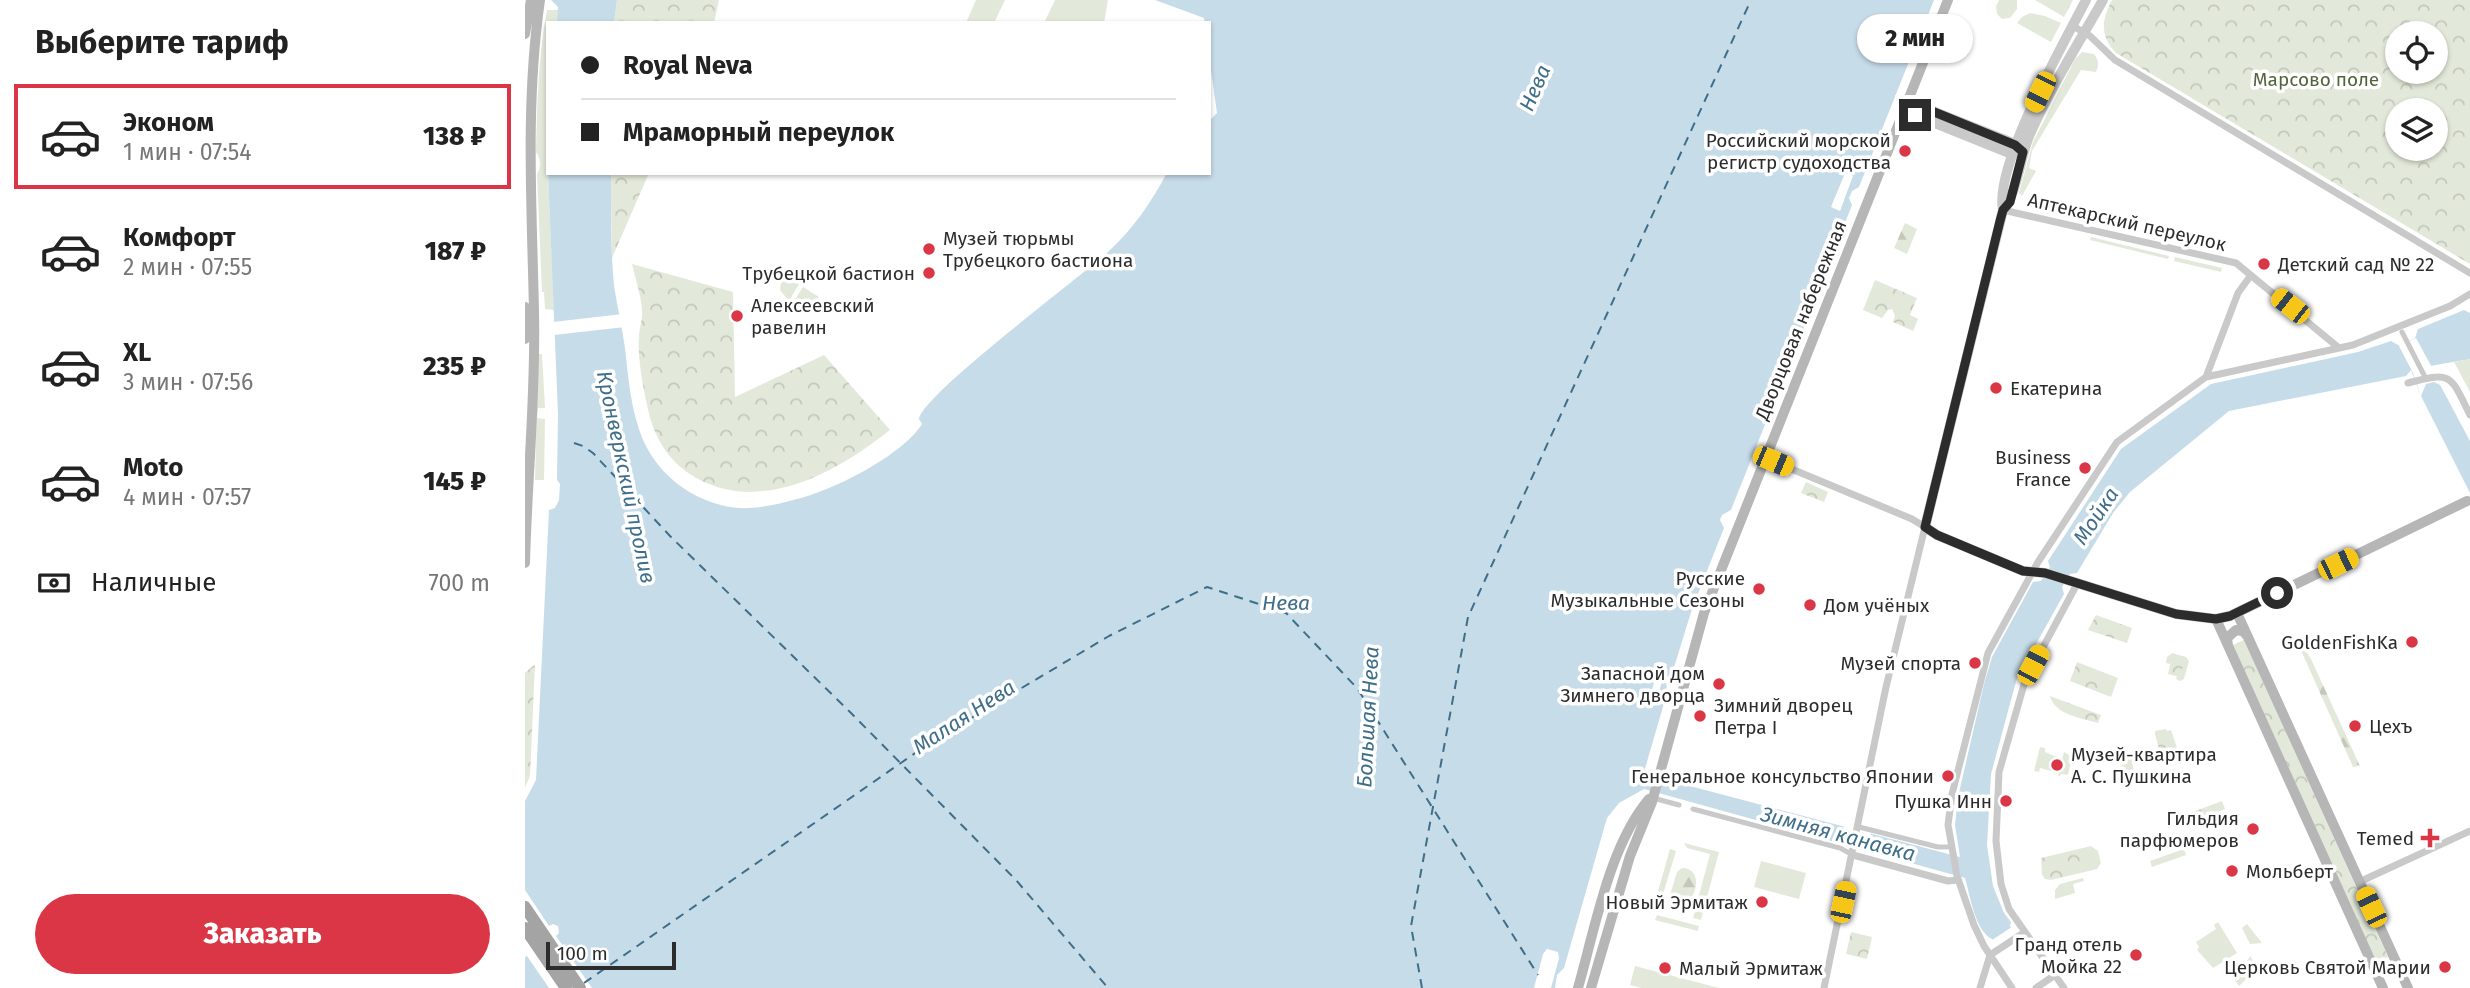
<!DOCTYPE html>
<html lang="ru">
<meta charset="utf-8">
<style>
body{margin:0;font-family:"Fira Sans",sans-serif;background:#f2f2f2;color:#222;height:100vh;display:flex;flex-direction:column;font-size:26px;white-space:nowrap}
*{box-sizing:border-box;margin:0}
p{font-size:23px;color:#767676}
.icon{flex:none;width:38px;height:38px;fill:none;stroke:currentColor;stroke-width:2;stroke-linecap:round;stroke-linejoin:round}
.map{position:relative;flex:1;overflow:hidden}
.side{display:flex;flex-direction:column;background:#fff;width:525px}
.side>*{flex:none}
.guide{position:absolute;left:21px;top:21px;width:665px;height:154px;border-radius:0px;box-shadow:0 2px 5px #0004;display:grid;align-content:center;height:154px;padding:0 35px;background:#fff}
.controls{position:absolute;left:1860px;top:21px;display:grid;gap:14px}
.controls a{display:grid;place-items:center;width:63px;height:63px;border-radius:50%;background:#fff;box-shadow:0 2px 5px #0004;font-size:35px}
.scale{position:absolute;left:21px;bottom:18px;width:130px;box-sizing:border-box;padding-left:7px;border:4px solid #2c2c2c;border-top:0;font-size:19px;line-height:24px;white-space:nowrap;color:#2c2c2c;-webkit-text-stroke:5px #fff;paint-order:stroke}
.end{position:absolute;width:32px;height:32px;margin:-16px;border:9px solid #2c2c2c;background:#fff;box-shadow:0 0 0 4px #fff}
.from{border-radius:50%}
.bubble{position:absolute;height:49px;border-radius:24px;background:#fff;box-shadow:0 2px 5px #0004;font-size:23px;font-weight:800;line-height:49px;text-align:center}
.car{position:absolute;width:21px;height:42px;margin:-21px -10px;border-radius:9px;box-shadow:0 0 5px 2px #0007;background:linear-gradient(#f5c518 24%,#345 0 40%,#f5c518 0 76%,#345 0 86%,#f5c518 0)}
.guide b{display:flex;align-items:center;gap:24px;height:66px;font-size:26px}
.guide b+b{border-top:2px solid #e0e0e0}
.guide i{width:18px;height:18px;background:#222}
ul{padding:0;list-style:none}
li{display:flex;align-items:center;gap:21px;height:105px;margin:0 14px 10px;padding:0 21px;border:4px solid transparent;border-radius:0px}
li div{flex:1}
li b{display:block;font-size:26px}
li em{font-style:normal;font-weight:800}
li.current{border-color:#db3646}
li>.icon{width:63px;height:63px;stroke-width:1.5}
h2{padding:0 35px;font-size:32px;line-height:84px}
.pay{display:flex;align-items:center;gap:18px;height:77px;padding:0 35px;font-size:26px}
.pay p{margin-inline-start:auto}
.action{display:flex;gap:14px;margin-top:auto;padding:14px 35px}
.action a{flex:1;height:80px;border-radius:42px;background:#db3646;color:#fff;font-size:28px;font-weight:800;line-height:80px;text-align:center}
main{display:flex;flex:1;min-height:0}
.map>svg:first-child{display:block}
</style>
<main>
<section class="side">
<h2>Выберите тариф</h2>
<ul>
<li class="current"><svg class="icon" aria-label="car" viewBox="0 0 24 24"><path d="M5 17H2v-5l4-1 3-4h7l3 4 3 1v5h-3M9 17h6M6 11h13"/><circle cx="7" cy="17" r="2"/><circle cx="17" cy="17" r="2"/></svg><div><b>Эконом</b><p>1 мин · 07:54</p></div><em>138 ₽</em></li>
<li><svg class="icon" aria-label="car" viewBox="0 0 24 24"><path d="M5 17H2v-5l4-1 3-4h7l3 4 3 1v5h-3M9 17h6M6 11h13"/><circle cx="7" cy="17" r="2"/><circle cx="17" cy="17" r="2"/></svg><div><b>Комфорт</b><p>2 мин · 07:55</p></div><em>187 ₽</em></li>
<li><svg class="icon" aria-label="car" viewBox="0 0 24 24"><path d="M5 17H2v-5l4-1 3-4h7l3 4 3 1v5h-3M9 17h6M6 11h13"/><circle cx="7" cy="17" r="2"/><circle cx="17" cy="17" r="2"/></svg><div><b>XL</b><p>3 мин · 07:56</p></div><em>235 ₽</em></li>
<li><svg class="icon" aria-label="car" viewBox="0 0 24 24"><path d="M5 17H2v-5l4-1 3-4h7l3 4 3 1v5h-3M9 17h6M6 11h13"/><circle cx="7" cy="17" r="2"/><circle cx="17" cy="17" r="2"/></svg><div><b>Moto</b><p>4 мин · 07:57</p></div><em>145 ₽</em></li>
</ul>
<div class="pay"><svg class="icon" aria-label="cash" viewBox="0 0 24 24"><path d="M3 7h18v10H3z"/><circle cx="12" cy="12" r="2"/></svg>Наличные<p>700 m</p></div>
<div class="action"><a>Заказать</a></div>
</section>
<div class="map">
<svg width="1945" height="988" viewBox="0 0 1945 988">
<defs>
<pattern id="forest-firs" width="22" height="20" patternUnits="userSpaceOnUse" patternTransform="scale(1.75)"><rect width="22" height="20" fill="#e3e9da"/><path d="M5 1l3.5 6h-7zM16 11l3.5 6h-7z" fill="#c3c8bb"/></pattern>
<pattern id="park-crowns" width="20" height="18" patternUnits="userSpaceOnUse" patternTransform="scale(1.75)"><rect width="20" height="18" fill="#e3e9da"/><path d="M2 6a3 3 0 1 1 6 0M12 15a3 3 0 1 1 6 0" fill="none" stroke="#c3c8bb"/></pattern>
</defs>
<rect width="100%" height="100%" fill="#fff"/>
<!-- green -->
<path fill="#e3e9da" d="M451 0H480L469 23H441Z
M530 0H583L579 23H519Z
M1474 0H1492V9L1485 18 1477 19 1472 14 1471 6Z
M22 10H34L32 23H23V173L29 310 20 309 19 292H17L12 174C16 168 16 158 11 152 12 104 13 57 22 10Z
M1505 13 1520 16 1536 23 1526 42 1492 23 1497 17Z
M1557 52 1569 54C1574 60 1574 65 1571 72L1556 70 1507 151 1504 168 1511 171 1497 196 1494 193 1508 142 1550 59Z
M1566 237 1644 256 1643 259 1565 240Z
M1650 257 1697 268 1696 272 1649 261Z
M260 275 274 284 264 301 255 290 256 282Z
M278 287 294 297 287 303 277 307 267 304Z
M13 354H17L20 408H13L12 418 20 419 19 480H10Z
M1647 653 1661 657 1664 661 1659 679 1655 681 1651 679 1652 676 1655 677 1647 660 1645 664 1641 663 1642 657Z
M1515 747 1520 748V752L1532 757 1530 768 1526 771 1515 768 1514 772 1509 771Z
M1539 752 1547 757 1543 775 1536 774 1535 776H1533Z
M1159 843 1194 852 1176 920 1168 918 1185 854 1162 848Z
M1145 849 1151 851 1133 911 1128 909Z
M1659 849 1661 855 1627 867 1625 861Z
M1236 861 1281 873 1274 899 1229 887Z
M1558 878 1559 881 1548 884 1550 893 1530 899V890L1535 884Z
M1132 915 1174 926 1173 931 1130 920Z
M1693 922 1712 953 1688 968 1672 950 1674 947 1671 942 1691 929 1689 925Z
M1722 924 1737 943 1725 944 1717 928Z
M1725 956 1733 968 1714 986 1707 976 1719 966Z
M1110 966 1194 988H1116L1105 985Z"/>
<!-- forest -->
<path fill="url(#forest-firs)" d="M1380 223 1392 229 1382 254 1369 248Z
M1778 647 1786 659 1835 766 1828 767 1775 648Z
M1157 868C1180 868 1172 904 1154 905L1145 895 1152 872Z"/>
<!-- park -->
<path fill="url(#park-crowns)" fill-rule="evenodd" d="M92 0H194L189 23H89Z
M1510 0H1548L1539 17Z
M1587 0H1945V264L1591 53C1575 36 1576 20 1587 0ZM1872 33H1911V72H1872ZM1872 110H1911V149H1872Z
M86 173H124L87 258Z
M107 264 208 292 210 397 299 355 365 430C313 471 240 513 175 480 150 467 135 448 126 421 120 398 112 360 114 337 114 328 118 319 117 310 116 295 110 278 107 264Z
M1350 280 1392 298 1385 315 1393 319 1388 331 1368 322 1370 316 1367 309 1363 310 1357 318 1338 310Z
M1945 359V392L1929 362Z
M1281 482 1303 492 1299 502 1276 493Z
M1571 615 1607 628 1602 643 1563 630Z
M1719 640 1863 957 1852 963 1708 645Z
M1646 660 1659 663 1655 677 1643 674Z
M1552 662 1593 678 1586 697 1545 681Z
M10 664 5 776 0 788V673Z
M1525 696 1576 715 1573 723C1556 718 1530 715 1525 696Z
M1641 729 1642 731 1646 730 1654 754 1639 759 1636 757 1630 734V731Z
M1606 757 1610 775 1594 780 1598 759Z
M1697 801 1700 809 1668 821 1665 813Z
M1566 846 1573 851 1576 863 1572 869 1526 880 1520 879 1517 874 1516 858Z
M1326 932 1347 937 1342 959 1321 954Z"/>
<!-- water -->
<path fill="#c7dce9" d="M26 0H92L89 23H32L33 7Z
M630 0H1409L1401 20 1393 24V39L1334 187 1327 191 1324 198 1327 205 1271 348 1264 351 1260 358 1263 367 1206 510 1197 515 1195 520 1199 528 1167 609 1147 674 1141 678 1142 693 1119 772 1123 775 1435 857 1430 825 1433 797 1459 684 1467 657 1508 582 1516 581 1525 567 1523 561 1596 449 1686 384 1833 352 1866 341 1875 346 1890 338 1893 329 1939 310 1945 313V359L1905 366 1945 441V493L1896 396 1886 370 1881 376 1704 411 1605 492 1588 513 1552 573 1545 574 1537 587 1539 594 1492 678 1466 774 1462 845 1468 886 1479 913 1486 922 1485 926 1526 988H1500L1467 939C1450 931 1445 895 1440 878L1119 789 1094 803 1082 818 1039 968 1032 975 1030 988H0V801L11 780 24 510 30 508 34 500 35 484 32 480 33 414 23 173H86C87 210 85 248 89 285 92 306 97 327 100 348 103 374 105 401 113 426 126 471 167 504 214 508 233 509 254 504 272 499 307 491 378 455 397 424L394 419C398 394 556 277 585 250 609 228 626 202 642 173H684V121L692 113 684 56V23H680L679 18Z"/>
<!-- pier -->
<path fill="#fff" d="M1320 173 1328 176 1315 211 1306 207Z
M98 314 100 327 29 335 28 322Z
M1891 338 1917 386 1909 382 1901 384 1896 396 1888 373 1874 346Z
M1135 662 1142 664 1133 695 1126 693Z
M1319 825 1346 833 1342 852 1316 844Z
M0 890 24 926 28 924 33 926 34 933 31 936 67 988H24L2 956 0 957Z
M1487 927 1527 988H1499L1467 940Z
M1022 949 1033 952 1034 958 1026 988H1009L1018 954Z"/>
<g fill="none" stroke-linecap="round" stroke-linejoin="round">
<!-- ferry -->
<path stroke="#3f6e89" stroke-width="2" stroke-dasharray="9 7" stroke-linecap="butt" d="M49 443 58 446 68 453 145 536 325 712 491 880 583 988
M59 983 406 742 584 636 682 587 761 613 832 688 1013 975
M897 988 886 926 943 617 1226 0"/>
<!-- pedestrian -->
<path stroke="#c9c9c9" stroke-width="5" d="M1877 332 1901 379
M1128 798 1154 805
M1168 809 1315 848 1328 855
M1334 827 1413 847H1426"/>
<!-- minor -->
<path stroke="#c9c9c9" stroke-width="7" d="M1548 26 1565 36 1590 60 1945 273
M1478 210 1711 263 1814 348
M1681 377 1713 293 1726 275
M1883 383C1928 371 1925 375 1945 415
M1240 458 1387 519 1400 527 1361 687 1299 988
M1328 855 1423 881 1433 880
M1834 882 1945 831
M1455 988 1465 955 1500 932
M1487 988 1459 946 1449 925 1432 876 1423 825 1427 794 1463 653 1513 562 1592 442 1681 377 1828 345 1925 306 1945 294
M1511 988 1530 975
M1539 988 1484 909 1476 884 1471 841 1474 772 1500 681 1552 584"/>
<!-- tertiary -->
<path stroke="#c9c9c9" stroke-width="10" d="M1578 0C1553 44 1526 87 1505 134 1495 156 1493 192 1478 210L1400 527 1412 535 1498 571 1520 573 1651 614 1691 619
M1381 106 1390 115 1487 154 1494 153
M1381 106 1397 107 1490 144 1495 149
M1478 210C1469 165 1539 43 1561 0"/>
<!-- secondary -->
<path stroke="#b6b6b6" stroke-width="10" d="M0 34 6 0
M0 307V339
M0 563C2 480 11 396 9 313 7 207 0 105 15 0
M1712 613 1883 988
M1703 646 1702 638 1711 630 1718 631 1723 637
M1053 988C1070 929 1084 846 1124 799
M1066 988 1105 856 1127 802 1179 613 1423 0
M1858 988 1691 619 1705 616 1942 501"/>
<!-- primary -->
<path stroke="#a4a4a4" stroke-width="12" d="M0 907 55 988
M0 928 41 988"/>
</g>
<g fill="none" stroke-linecap="round" stroke-linejoin="round">
<!-- route -->
<path stroke="#2c2c2c" stroke-width="9" d="M1390 115 1381 106 1397 107 1490 145 1498 152 1485 202 1478 210 1475 221 1400 527 1412 535 1498 571 1520 573 1651 614 1691 619 1705 616 1752 593"/>
</g>
<!-- markers -->
<g fill="#db3646" stroke="#fff" stroke-width="2.5">
<circle cx="1380" cy="151" r="7"/>
<circle cx="404" cy="249" r="7"/>
<circle cx="1739" cy="264" r="7"/>
<circle cx="404" cy="273" r="7"/>
<circle cx="212" cy="316" r="7"/>
<circle cx="1471" cy="388" r="7"/>
<circle cx="1560" cy="468" r="7"/>
<circle cx="1234" cy="589" r="7"/>
<circle cx="1285" cy="605" r="7"/>
<circle cx="1887" cy="642" r="7"/>
<circle cx="1450" cy="663" r="7"/>
<circle cx="1194" cy="684" r="7"/>
<circle cx="1175" cy="716" r="7"/>
<circle cx="1830" cy="726" r="7"/>
<circle cx="1532" cy="765" r="7"/>
<circle cx="1423" cy="776" r="7"/>
<circle cx="1481" cy="801" r="7"/>
<circle cx="1728" cy="829" r="7"/>
<path d="M1901.5 827.5h7v7h7v7h-7v7h-7v-7h-7v-7h7z"/>
<circle cx="1707" cy="871" r="7"/>
<circle cx="1237" cy="902" r="7"/>
<circle cx="1611" cy="955" r="7"/>
<circle cx="1920" cy="967" r="7"/>
<circle cx="1140" cy="968" r="7"/>
</g>
<g text-anchor="middle" dominant-baseline="central" stroke-width="7" stroke-linejoin="round" paint-order="stroke">
<!-- park labels -->
<g font-size="19" fill="#50653c" stroke="#fff">
<text x="1791" y="79">Марсово поле</text>
</g>
<!-- poi labels -->
<g font-size="19" fill="#2c2c2c" stroke="#fff" text-anchor="end">
<text x="1366" y="140">Российский морской<tspan x="1366" dy="22">регистр судоходства</tspan></text>
<text x="418" y="238" text-anchor="start">Музей тюрьмы<tspan x="418" dy="22">Трубецкого бастиона</tspan></text>
<text x="1753" y="264" text-anchor="start">Детский сад № 22</text>
<text x="390" y="273">Трубецкой бастион</text>
<text x="226" y="305" text-anchor="start">Алексеевский<tspan x="226" dy="22">равелин</tspan></text>
<text x="1485" y="388" text-anchor="start">Екатерина</text>
<text x="1546" y="457">Business<tspan x="1546" dy="22">France</tspan></text>
<text x="1220" y="578">Русские<tspan x="1220" dy="22">Музыкальные Сезоны</tspan></text>
<text x="1299" y="605" text-anchor="start">Дом учёных</text>
<text x="1873" y="642">GoldenFishKa</text>
<text x="1436" y="663">Музей спорта</text>
<text x="1180" y="673">Запасной дом<tspan x="1180" dy="22">Зимнего дворца</tspan></text>
<text x="1189" y="705" text-anchor="start">Зимний дворец<tspan x="1189" dy="22">Петра I</tspan></text>
<text x="1844" y="726" text-anchor="start">Цехъ</text>
<text x="1546" y="754" text-anchor="start">Музей-квартира<tspan x="1546" dy="22">А. С. Пушкина</tspan></text>
<text x="1409" y="776">Генеральное консульство Японии</text>
<text x="1467" y="801">Пушка Инн</text>
<text x="1714" y="818">Гильдия<tspan x="1714" dy="22">парфюмеров</tspan></text>
<text x="1889" y="838">Temed</text>
<text x="1721" y="871" text-anchor="start">Мольберт</text>
<text x="1223" y="902">Новый Эрмитаж</text>
<text x="1597" y="944">Гранд отель<tspan x="1597" dy="22">Мойка 22</tspan></text>
<text x="1906" y="967">Церковь Святой Марии</text>
<text x="1154" y="968" text-anchor="start">Малый Эрмитаж</text>
</g>
<!-- street labels -->
<g font-size="19" fill="#2c2c2c" stroke="#fff">
<text transform="translate(1602 222) rotate(13)">Аптекарский переулок</text>
<text transform="translate(1276 320) rotate(-68)">Дворцовая набережная</text>
</g>
<!-- water labels -->
<g font-size="21" font-style="italic" fill="#3f6e89" stroke="#fff">
<text transform="translate(1010 88) rotate(-67)">Нева</text>
<text transform="translate(101 477) rotate(78)">Кронверкский пролив</text>
<text transform="translate(1571 516) rotate(-56)">Мойка</text>
<text x="761" y="603">Нева</text>
<text transform="translate(439 717) rotate(-33)">Малая Нева</text>
<text transform="translate(843 717) rotate(-87)">Большая Нева</text>
<text transform="translate(1313 834) rotate(15)">Зимняя канавка</text>
</g>
</g>
</svg>
<div class="controls">
<a><svg class="icon" aria-label="locate" viewBox="0 0 24 24"><circle cx="12" cy="12" r="6"/><path d="M12 2v4M12 18v4M2 12h4M18 12h4"/></svg></a>
<a><svg class="icon" aria-label="layers" viewBox="0 0 24 24"><path d="M12 4l9 5-9 5-9-5zM3 14l9 5 9-5"/></svg></a>
</div>
<div class="scale">100 m</div>
<i class="end from" style="left:1752px;top:593px"></i>
<i class="end" style="left:1390px;top:115px"></i>
<div class="bubble" style="left:1332px;top:14px;width:116px">2 мин</div>
<i class="car" style="left:1515px;top:92px;rotate:206deg"></i>
<i class="car" style="left:1765px;top:306px;rotate:308deg"></i>
<i class="car" style="left:1248px;top:461px;rotate:113deg"></i>
<i class="car" style="left:1813px;top:564px;rotate:64deg"></i>
<i class="car" style="left:1508px;top:665px;rotate:28deg"></i>
<i class="car" style="left:1318px;top:902px;rotate:12deg"></i>
<i class="car" style="left:1846px;top:907px;rotate:335deg"></i>
<div class="guide">
<b><i class="from"></i>Royal Neva</b>
<b><i></i>Мраморный переулок</b>
</div>
</div>
</main>
